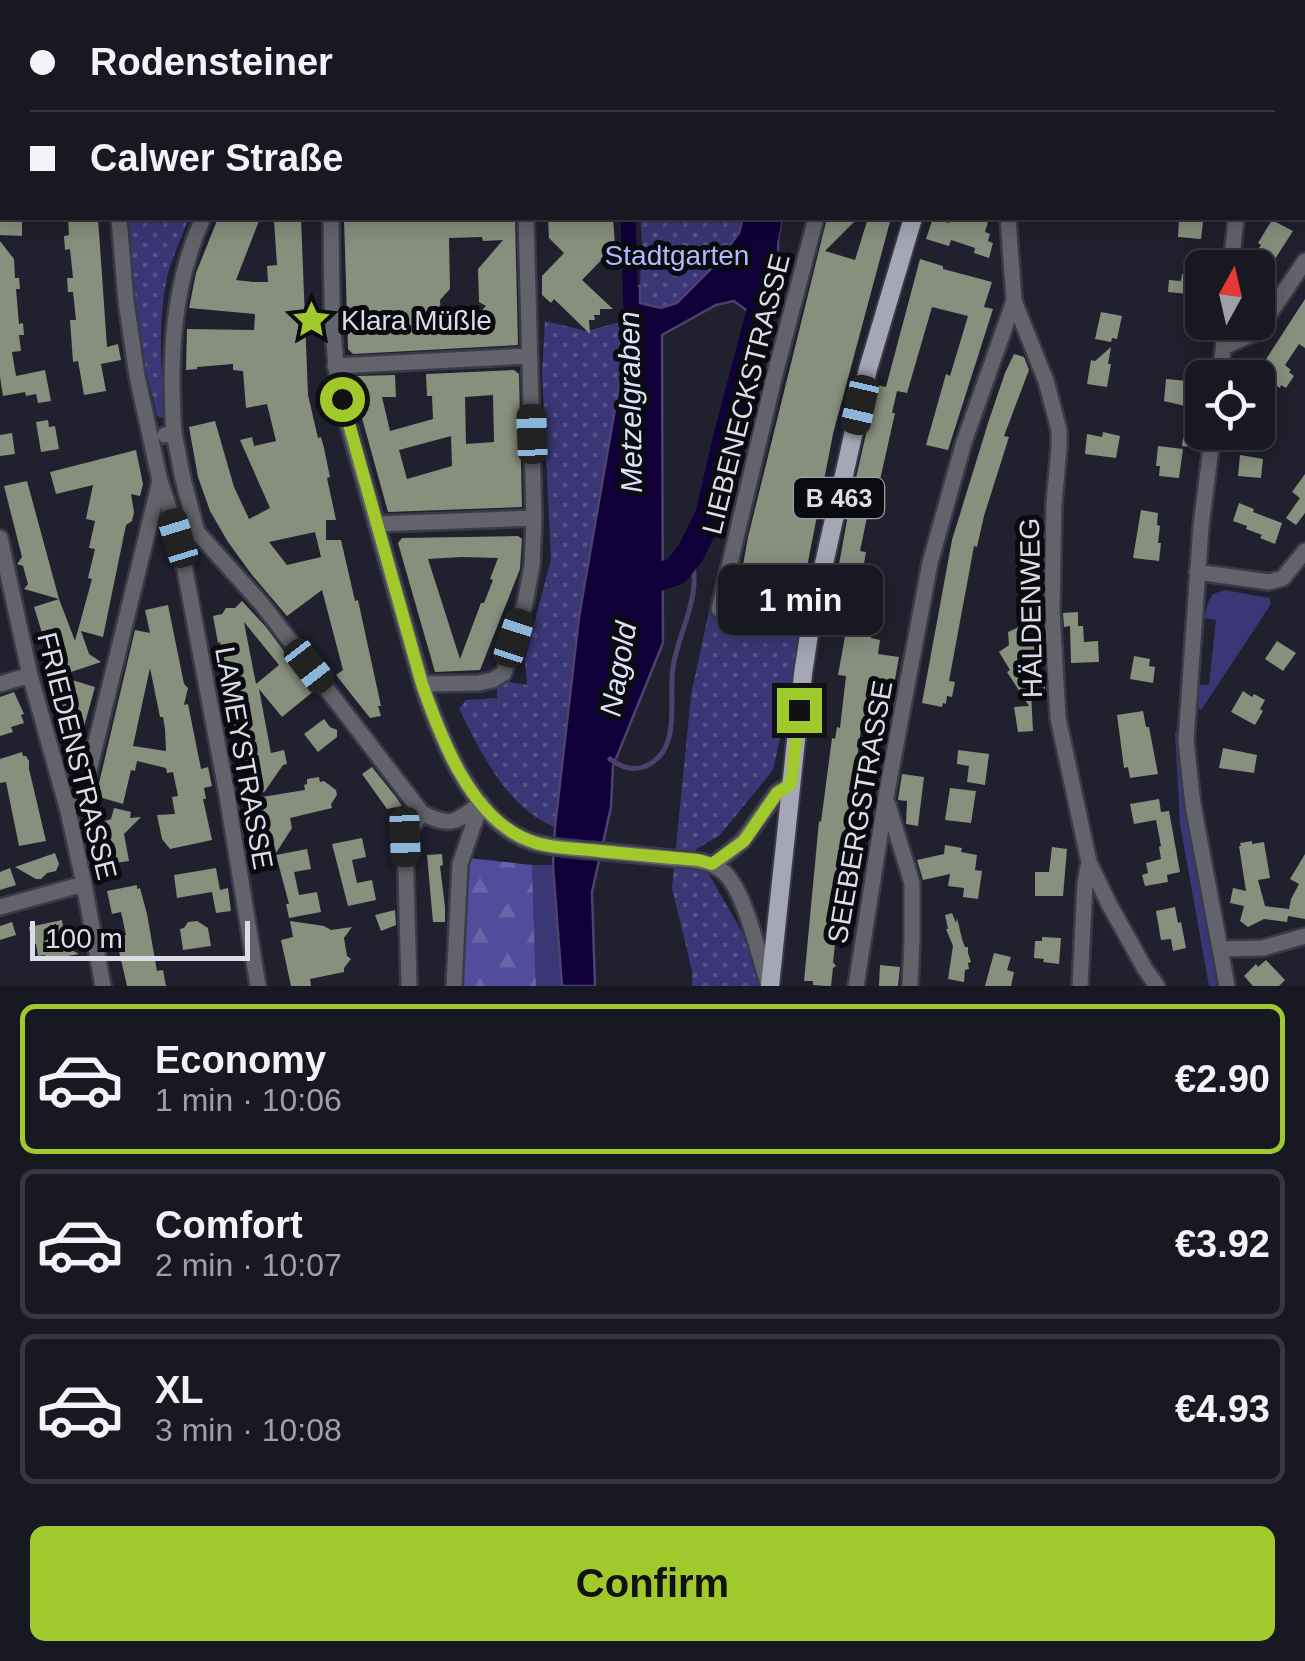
<!DOCTYPE html>
<meta charset="utf-8">
<style>
body{margin:0;font-family:Helvetica,sans-serif;background:#21212a;color:#f1f3f6;height:100vh;display:flex;flex-direction:column;font-size:38px;white-space:nowrap}
*{box-sizing:border-box;margin:0}
p{font-size:32px;color:#9fa0a5}
.icon{flex:none;width:55px;height:55px;fill:none;stroke:currentColor;stroke-width:2;stroke-linecap:round;stroke-linejoin:round}
.map{position:relative;height:986px;overflow:hidden}
.details{display:flex;flex-direction:column;background:#181822;flex:1}
.details>*{flex:none}
.top-card{position:absolute;left:0px;top:0px;width:1305px;height:220px;box-shadow:0 5px 25px #0003,0 0 0 2px #363740;display:grid;align-content:center;height:220px;padding:0 30px;background:#181822}
.needle{width:65px;rotate:8deg}
.tools{position:absolute;left:1185px;top:250px;display:grid;gap:20px}
.tools a{display:grid;place-items:center;width:90px;height:90px;border-radius:15px;background:#181822;box-shadow:0 5px 25px #0003,0 0 0 2px #363740;font-size:50px}
.scale{position:absolute;left:30px;bottom:25px;width:220px;box-sizing:border-box;padding-left:10px;border:5px solid #dcdde7;border-top:0;font-size:28px;line-height:35px;white-space:nowrap;color:#dcdde7;-webkit-text-stroke:8px #0a0a11;paint-order:stroke}
.end{position:absolute;width:45px;height:45px;margin:-22px;border:12px solid #a0ca2c;background:#111;box-shadow:0 0 0 5px #111}
.from{border-radius:50%}
.bubble{position:absolute;height:70px;border-radius:15px;background:#181822;box-shadow:0 5px 25px #0003,0 0 0 2px #363740;font-size:32px;font-weight:800;line-height:70px;text-align:center}
.car{position:absolute;width:30px;height:60px;margin:-30px -15px;border-radius:12px;box-shadow:0 0 8px 2px #0007;background:linear-gradient(#222 24%,#8ab4d8 0 40%,#222 0 76%,#8ab4d8 0 86%,#222 0)}
.top-card b{display:flex;align-items:center;gap:35px;height:95px;font-size:38px}
.top-card b+b{border-top:2px solid #363740}
.top-card i{width:25px;height:25px;background:#f1f3f6}
ul{padding:18px 0 0;list-style:none}
li{display:flex;align-items:center;gap:30px;height:150px;margin:0 20px 15px;padding:0 10px;border:5px solid #363740;border-radius:15px}
li div{flex:1}
li b{display:block;font-size:38px}
li em{font-style:normal;font-weight:800}
li.on{border-color:#a0ca2c}
li>.icon{width:90px;height:90px;stroke-width:1.5}
.action{display:flex;gap:20px;margin-top:auto;padding:20px 30px}
.action a{flex:1;height:115px;border-radius:15px;background:#a0ca2c;color:#111;font-size:40px;font-weight:800;line-height:115px;text-align:center}
.map>svg:first-child{display:block}
</style>
<div class="map">
<svg width="1305" height="986" viewBox="0 0 1305 986">
<defs>
<pattern id="forest-firs" width="22" height="20" patternUnits="userSpaceOnUse" patternTransform="scale(2.5)"><rect width="22" height="20" fill="#514c9c"/><path d="M5 1l3.5 6h-7zM16 11l3.5 6h-7z" fill="#6965aa"/></pattern>
<pattern id="park-dots" width="8" height="8" patternUnits="userSpaceOnUse" patternTransform="scale(2.5)"><rect width="8" height="8" fill="#3b3776"/><path d="M2 2h.1M6 6h.1" fill="none" stroke="#57548a" stroke-width="1.8" stroke-linecap="round"/></pattern>
</defs>
<rect width="100%" height="100%" fill="#20202e"/>
<!-- grass -->
<path fill="#3b3776" d="M1225 590 1269 598 1271 604 1201 710 1196 707 1197 685H1209L1216 620 1204 618 1209 600 1213 594Z
M1175 732H1177L1184 807 1219 986H1209L1180 824Z
M532 865H553L562 986H536Z"/>
<!-- forest -->
<path fill="url(#forest-firs)" d="M469 858 532 865 536 986H462L463 926Z"/>
<!-- park -->
<path fill="url(#park-dots)" d="M125 218H189C182 237 172 257 167 277 158 322 160 368 166 413L165 417 160 418 157 415C141 351 124 283 125 218Z
M640 218H743L739 233 717 263 677 303 661 308 639 303 642 243Z
M545 321 586 331 624 321 620 380 579 617 555 827C506 807 482 754 459 709L466 700 497 698V684L508 682 527 685 525 659 551 559 542 372Z
M709 611 804 633 773 770 720 835 695 850 743 934 762 986H692V971L672 888 691 695Z"/>
<!-- water -->
<path fill="#0f0039" stroke="#4c426d" stroke-width="2.5" d="M743 218H782L778 238V272L768 316 749 312 734 301 716 305 662 335 663 643 613 766 611 807 592 892 595 986H562L553 865 555 827 579 617 620 380 627 287 640 286V303L661 308 677 303 717 263 739 233Z"/>
<g fill="none" stroke-linecap="round" stroke-linejoin="round">
<!-- stream -->
<path stroke="#4c426d" stroke-width="5" d="M610 759C621 767 633 772 646 766 683 749 668 699 673 667 679 629 704 594 690 554"/>
<!-- canal -->
<path stroke="#0f0039" stroke-width="15" d="M617 0V2
M628 218 631 307"/>
<!-- river -->
<path stroke="#0f0039" stroke-width="28" d="M632 590 633 586 676 571 690 554 709 516 727 438 766 291 762 247 768 218"/>
</g>
<!-- building -->
<path fill="#888f7d" fill-rule="evenodd" d="M0 218H22V236L0 235Z
M68 218H98L107 347 118 344 121 360 101 364 106 391 84 395 78 361 73 362 70 320H76L73 292H68L67 278H73L70 249 65 250 64 236 69 235Z
M218 218H249L259 221 236 280 253 282H268L267 266 277 265 274 220H277V218H301L308 395 318 438 321 437 324 448 330 477 327 478 336 520H326V540H341L355 601 358 600 366 637 381 706H378L381 716 370 718 336 675 343 670 322 590 287 616 252 575 228 542 210 511 198 477 189 427 215 421 234 487 249 519 270 508 240 440 252 437 254 446 276 441 267 404 246 408 243 371 233 370V364L197 367V369L186 370 187 329 254 330 255 314 189 308 196 273ZM315 532 321 557 287 565 269 542Z
M344 218H515L518 345 353 354 348 349ZM482 237 483 241 503 240 478 269 479 302 486 306 473 320 441 321 440 300 450 289 449 238Z
M548 218H613L615 246 582 280 613 309H600V315H594L595 320H589L590 334 554 299 551 303 542 295V276L564 253 549 238Z
M827 218H858L825 251 855 260 868 218H891L833 434 799 608 737 599 748 537Z
M933 218 949 223 951 218H989L985 232 990 234 988 241 993 243 989 258 974 253 975 248 951 240 949 246 926 239Z
M1179 220 1203 222 1201 239 1178 237Z
M1272 220 1293 231 1268 270 1251 260 1261 245 1258 243Z
M0 241 14 259 15 278H19L20 289H16L18 312 19 324 23 323 24 335H19L21 351 12 352 16 376 45 370 51 401 38 403 36 394 26 396 25 392 3 396 0 377Z
M920 259 943 266V269L992 282 984 307 993 309 948 450 926 445 946 374 950 376 968 316 932 307 907 393 897 391 892 413H895L880 480 883 481 878 505 873 504 871 518 867 517 860 551 866 552 858 597 834 592 849 509 877 385 886 387Z
M1182 274 1202 276 1201 320 1186 318 1188 294 1168 292 1169 280 1181 281Z
M1305 299V348L1299 344 1285 365 1291 370 1289 372 1294 376 1286 388 1281 385 1280 388 1257 373Z
M1101 312 1122 316 1117 339 1112 338 1111 342 1095 339Z
M1111 347 1108 364H1111L1107 387 1087 384 1091 360 1095 361Z
M1014 354 1024 357 1029 370 1004 436 1009 437 984 516 977 547 974 546 949 681 955 682 952 697 947 696 946 704 943 703 942 707 922 703 952 540 989 420 1005 373Z
M514 370 519 374 522 507 388 512 352 382 356 376 395 375 396 397H382L390 431 433 419 432 396H427L426 374ZM493 395 494 442 466 444 465 397ZM451 436 452 466 407 479 399 450Z
M1166 379 1188 381 1185 406 1164 401Z
M48 420 49 427 55 426 59 449 41 452 36 422Z
M1103 432 1120 436 1116 458 1085 454 1087 434 1102 437Z
M1184 432 1198 433 1196 448 1182 446Z
M12 433 15 454 0 456V435Z
M1158 446 1183 449 1179 478 1159 476 1160 466H1156Z
M136 450 143 484 140 496 131 494 134 512 132 521 126 525 103 637 81 631 89 654 101 662 59 676 95 687 82 734 69 731 73 714 54 719 63 710 58 694 70 690 55 675 34 607 59 599 24 589 28 584 23 566 17 564 22 557 4 486 27 481 59 599 75 641 92 579 88 578 95 549 89 548 95 521 86 519 93 485 56 494 50 472Z
M1240 455 1263 459 1261 478 1238 476Z
M1305 474V513L1296 525 1286 518 1300 498 1292 492Z
M1239 503 1254 509 1253 512 1282 523 1275 544 1260 538 1262 535 1246 529 1247 526 1233 521Z
M1141 510 1158 513 1157 525 1160 526 1158 543H1161L1159 561 1133 558Z
M518 536 522 539 520 569 480 670 435 672 398 543 402 538ZM461 557 498 558 490 579 493 580 484 603H481L460 659 428 559Z
M1021 580H1040L1039 603H1023Z
M242 601 266 627 314 691 282 717 259 689 271 753 284 750 287 764 283 765 265 791 256 798 305 790 304 785 307 784V779L319 777 320 782 324 781 336 790 337 795 331 804 332 808 290 818 292 828 276 853 272 835 255 837 254 828 248 825 253 821 250 799 244 767 241 763 237 730 233 727 236 723 220 642 218 643 213 616 222 614 226 608H235ZM244 622 279 665 256 684Z
M168 605 184 684 188 688 184 705 188 704 201 769 208 767 212 786 204 788 206 799H203L212 840 170 849 162 839 157 815 175 814 172 797 178 796 173 772 167 773 166 768 137 761 135 771 131 770 123 804 96 796 135 630 150 633 145 610ZM150 668 160 717H163L165 729 166 751 133 746Z
M850 609 876 614 871 638 880 640 878 654 899 657 887 724 862 722 855 774 860 775 859 800 858 812 854 811 852 837H850L842 931H837L836 936 833 962 836 966 833 968 831 986H826L813 985V981H804L819 821 821 822 832 738 835 739 837 727 840 728 846 676 838 675Z
M1078 612V626H1083L1084 642 1098 641 1099 662 1071 663 1070 626 1064 627 1063 613Z
M1021 626 1040 651 1029 658 1042 679H1045V692H1031L1033 731 1018 732 1014 707 1029 706 1007 672 1010 670 999 652 1009 645 1008 632Z
M1277 641 1296 653 1283 671 1265 659Z
M1134 656 1150 659 1149 666 1155 667 1153 683 1130 679Z
M1243 691 1252 697 1254 694 1265 700 1260 709 1263 711 1255 725 1231 712Z
M14 692 24 714 21 715 24 723 11 727 13 732 0 736V697Z
M1143 711 1146 727H1149L1158 774 1130 778 1128 767 1124 768 1117 715Z
M324 719 330 727 337 730V737L318 752 304 734Z
M1223 748 1257 755 1254 773 1219 768Z
M958 750 989 754 985 785 967 782 969 766 957 764Z
M22 752 23 756H26L29 761V769L46 841 19 846 6 782 0 783V759Z
M372 767 396 797 402 806 387 809 362 774Z
M902 774 924 777 918 826 906 824 907 801 898 800Z
M950 788 976 791 971 823 945 820Z
M1159 799 1161 812 1169 811 1180 872 1167 875 1168 882 1145 886 1142 875 1148 873 1146 863 1161 859 1159 847 1161 846 1156 820 1134 824 1130 804Z
M114 808 131 812 130 818 141 817 124 834 129 861 102 865 93 825 111 819Z
M362 838 366 857 352 860 357 883 372 880 376 900 348 906 332 844Z
M1252 841V844L1264 842 1270 878 1258 880 1265 906 1289 909 1291 899 1299 884 1290 879 1305 854V919L1288 916 1287 922 1264 919 1248 927 1240 921 1244 906 1230 903 1233 888 1246 891 1239 846H1241L1240 843Z
M945 845 962 848 961 852 977 855 975 870 982 871 978 899 963 897 964 888 948 886 950 874 923 880 917 860 944 854Z
M1052 847 1067 849 1063 896H1035V872H1049Z
M307 849 311 869 294 872 299 895 317 892 321 912 289 918 286 904H289L276 855Z
M55 853 59 864 56 871 47 873 41 879H36L15 867Z
M442 854 443 865 440 866 445 907V922H433L427 855Z
M10 868 16 885 0 890V872Z
M216 868 220 890 228 888 231 911 216 913 212 892 177 898 174 875Z
M137 885V889L140 888 147 914 157 971 163 970 166 986H127L117 942H119L118 936 126 935 121 912 112 914 107 891Z
M1175 907 1178 923 1181 922 1186 948 1173 951 1171 939 1161 940 1156 911Z
M395 910 396 925 381 931 375 915Z
M952 913 956 923 957 918 962 939 965 947H968V953L971 962 968 963 969 969 965 970 964 982 948 979 953 946 946 929H948L945 915Z
M62 920 66 947 79 954 46 960 45 955 38 956 36 944H32L29 927Z
M197 921 208 928 211 946 183 950 180 929 184 928 188 922Z
M290 921 324 926 331 930 352 927 344 938 347 956 351 959 344 968V972L310 979 311 986H291L281 940 293 937Z
M12 922 16 935 0 940V926Z
M1042 937 1061 938 1059 964 1043 962 1044 959 1034 958 1035 941H1042Z
M994 953 1011 957 1007 970 1014 972 1011 986H985Z
M1266 960 1285 980 1279 986H1253L1244 976 1256 964 1258 967Z
M880 965 900 967 898 986H879Z"/>
<g fill="none" stroke-linecap="round" stroke-linejoin="round">
<defs>
<path id="minor" d="M521 0V2
M122 2V0
M334 2V0
M1031 2V0
M1048 2 1049 0
M1295 2 1296 0
M0 158H2
M119 218 126 301 137 376 160 481 179 538 227 795 258 986
M331 218C332 278 330 339 341 399L422 684C440 737 473 823 532 842 548 847 567 848 584 850 612 852 640 855 668 858 687 860 710 859 725 873 747 896 758 955 769 986
M1008 218 1014 301 1046 381 1059 430V448L1054 503 1052 610 1058 718 1089 862 1109 904 1145 969 1157 986
M1231 268 1236 218
M1224 347 1257 332 1305 261
M335 366 529 356
M1220 378 1226 322
M1213 432 1201 526 1186 741 1193 805 1227 986
M174 433C169 360 172 286 203 218
M165 435 174 433 183 479 197 532 192 534
M376 524 534 518
M197 532 261 603 422 813C451 828 456 822 481 803
M0 538 30 675 68 811 84 884 103 986
M1197 572 1269 582 1283 578 1305 551
M811 621 719 609 774 378 816 218
M0 684 30 675
M422 684 479 683 493 680 504 673 525 603 532 565 534 518 526 218
M888 805 912 883V940L910 986
M68 811 81 796 88 775 159 485
M713 865 743 841 777 793 791 784
M0 907 84 884
M1221 949 1263 948 1305 936
M409 986 405 837 422 813
M454 986 460 864 481 803
M856 986 886 797 930 563 964 442 1014 301
M1080 986 1085 883 1089 862"/>
<path id="major" d="M982 2 983 0
M770 986 803 674 811 621 868 369 913 218"/>
</defs>
<!-- minor casing -->
<use href="#minor" stroke="#3a3a48" stroke-width="20"/>
<!-- major casing -->
<use href="#major" stroke="#3a3a48" stroke-width="22"/>
<!-- minor -->
<use href="#minor" stroke="#63636b" stroke-width="15"/>
<!-- major -->
<use href="#major" stroke="#a5a6b6" stroke-width="18"/>
</g>
<g fill="none" stroke-linecap="round" stroke-linejoin="round">
<!-- route -->
<path stroke="#a0ca2c" stroke-width="12" d="M342 399 422 684C441 738 470 817 528 840 547 848 570 848 590 850 626 854 662 857 698 860L712 864 744 841 777 793 791 784 799 710"/>
</g>
<!-- icons -->
<defs>
<symbol id="sight-bare" viewBox="-9 -9 18 18"><path d="M0-6L1.8-2.2L6-1.7L2.9 1.2L3.7 5.4L0 3.3L-3.7 5.4L-2.9 1.2L-6-1.7L-1.8-2.2Z" fill="#a0ca2c" stroke="#0a0a11" stroke-width="2.5" paint-order="stroke"/></symbol>
</defs>
<g fill-rule="evenodd">
<use href="#sight-bare" x="284" y="292" width="55" height="55"/>
</g>
<g text-anchor="middle" dominant-baseline="central" stroke-width="10" stroke-linejoin="round" paint-order="stroke">
<!-- shield labels -->
<rect fill="#0a0a11" stroke="#9d9ea7" stroke-width="2.5" x="794" y="478" width="90" height="40" rx="8"/>
<g font-size="25" font-weight="bold" fill="#dcdde7">
<text x="839" y="498">B 463</text>
</g>
<!-- park labels -->
<g font-size="28" fill="#b6b8fa" stroke="#0a0a11">
<text x="677" y="255">Stadtgarten</text>
</g>
<!-- poi labels -->
<g font-size="28" fill="#dcdde7" stroke="#0a0a11" text-anchor="start">
<text x="341" y="320">Klara Müßle</text>
</g>
<!-- street labels -->
<g font-size="28" fill="#dcdde7" stroke="#0a0a11">
<text transform="translate(746 394) rotate(-76)">LIEBENECKSTRASSE</text>
<text transform="translate(1031 608) rotate(-91)">HÄLDENWEG</text>
<text transform="translate(77 756) rotate(76)">FRIEDENSTRASSE</text>
<text transform="translate(244 758) rotate(80)">LAMEYSTRASSE</text>
<text transform="translate(860 812) rotate(-80)">SEEBERGSTRASSE</text>
</g>
<!-- water labels -->
<g font-size="30" font-style="italic" fill="#e0e1f8" stroke="#0a0a11">
<text transform="translate(630 402) rotate(-91)">Metzelgraben</text>
<text transform="translate(618 669) rotate(-80)">Nagold</text>
</g>
</g>
</svg>
<div class="tools">
<a><svg class="needle" viewBox="-14 -14 28 28"><path d="M0-13l5 13h-10z" fill="#e53935"/><path d="M0 13l5-13h-10z" fill="#9fa0a5"/></svg></a>
<a><svg class="icon" aria-label="locate" viewBox="0 0 24 24"><circle cx="12" cy="12" r="6"/><path d="M12 2v4M12 18v4M2 12h4M18 12h4"/></svg></a>
</div>
<div class="scale">100 m</div>
<i class="end from" style="left:342px;top:399px"></i>
<i class="end" style="left:799px;top:710px"></i>
<div class="bubble" style="left:718px;top:565px;width:165px">1 min</div>
<i class="car" style="left:860px;top:405px;rotate:193deg"></i>
<i class="car" style="left:532px;top:434px;rotate:358deg"></i>
<i class="car" style="left:178px;top:538px;rotate:343deg"></i>
<i class="car" style="left:514px;top:638px;rotate:18deg"></i>
<i class="car" style="left:309px;top:666px;rotate:142deg"></i>
<i class="car" style="left:405px;top:837px;rotate:178deg"></i>
<div class="top-card">
<b><i class="from"></i>Rodensteiner</b>
<b><i></i>Calwer Straße</b>
</div>
</div>
<section class="details">
<ul>
<li class="on"><svg class="icon" aria-label="car" viewBox="0 0 24 24"><path d="M5 17H2v-5l4-1 3-4h7l3 4 3 1v5h-3M9 17h6M6 11h13"/><circle cx="7" cy="17" r="2"/><circle cx="17" cy="17" r="2"/></svg><div><b>Economy</b><p>1 min · 10:06</p></div><em>€2.90</em></li>
<li><svg class="icon" aria-label="car" viewBox="0 0 24 24"><path d="M5 17H2v-5l4-1 3-4h7l3 4 3 1v5h-3M9 17h6M6 11h13"/><circle cx="7" cy="17" r="2"/><circle cx="17" cy="17" r="2"/></svg><div><b>Comfort</b><p>2 min · 10:07</p></div><em>€3.92</em></li>
<li><svg class="icon" aria-label="car" viewBox="0 0 24 24"><path d="M5 17H2v-5l4-1 3-4h7l3 4 3 1v5h-3M9 17h6M6 11h13"/><circle cx="7" cy="17" r="2"/><circle cx="17" cy="17" r="2"/></svg><div><b>XL</b><p>3 min · 10:08</p></div><em>€4.93</em></li>
</ul>
<div class="action"><a>Confirm</a></div>
</section>
